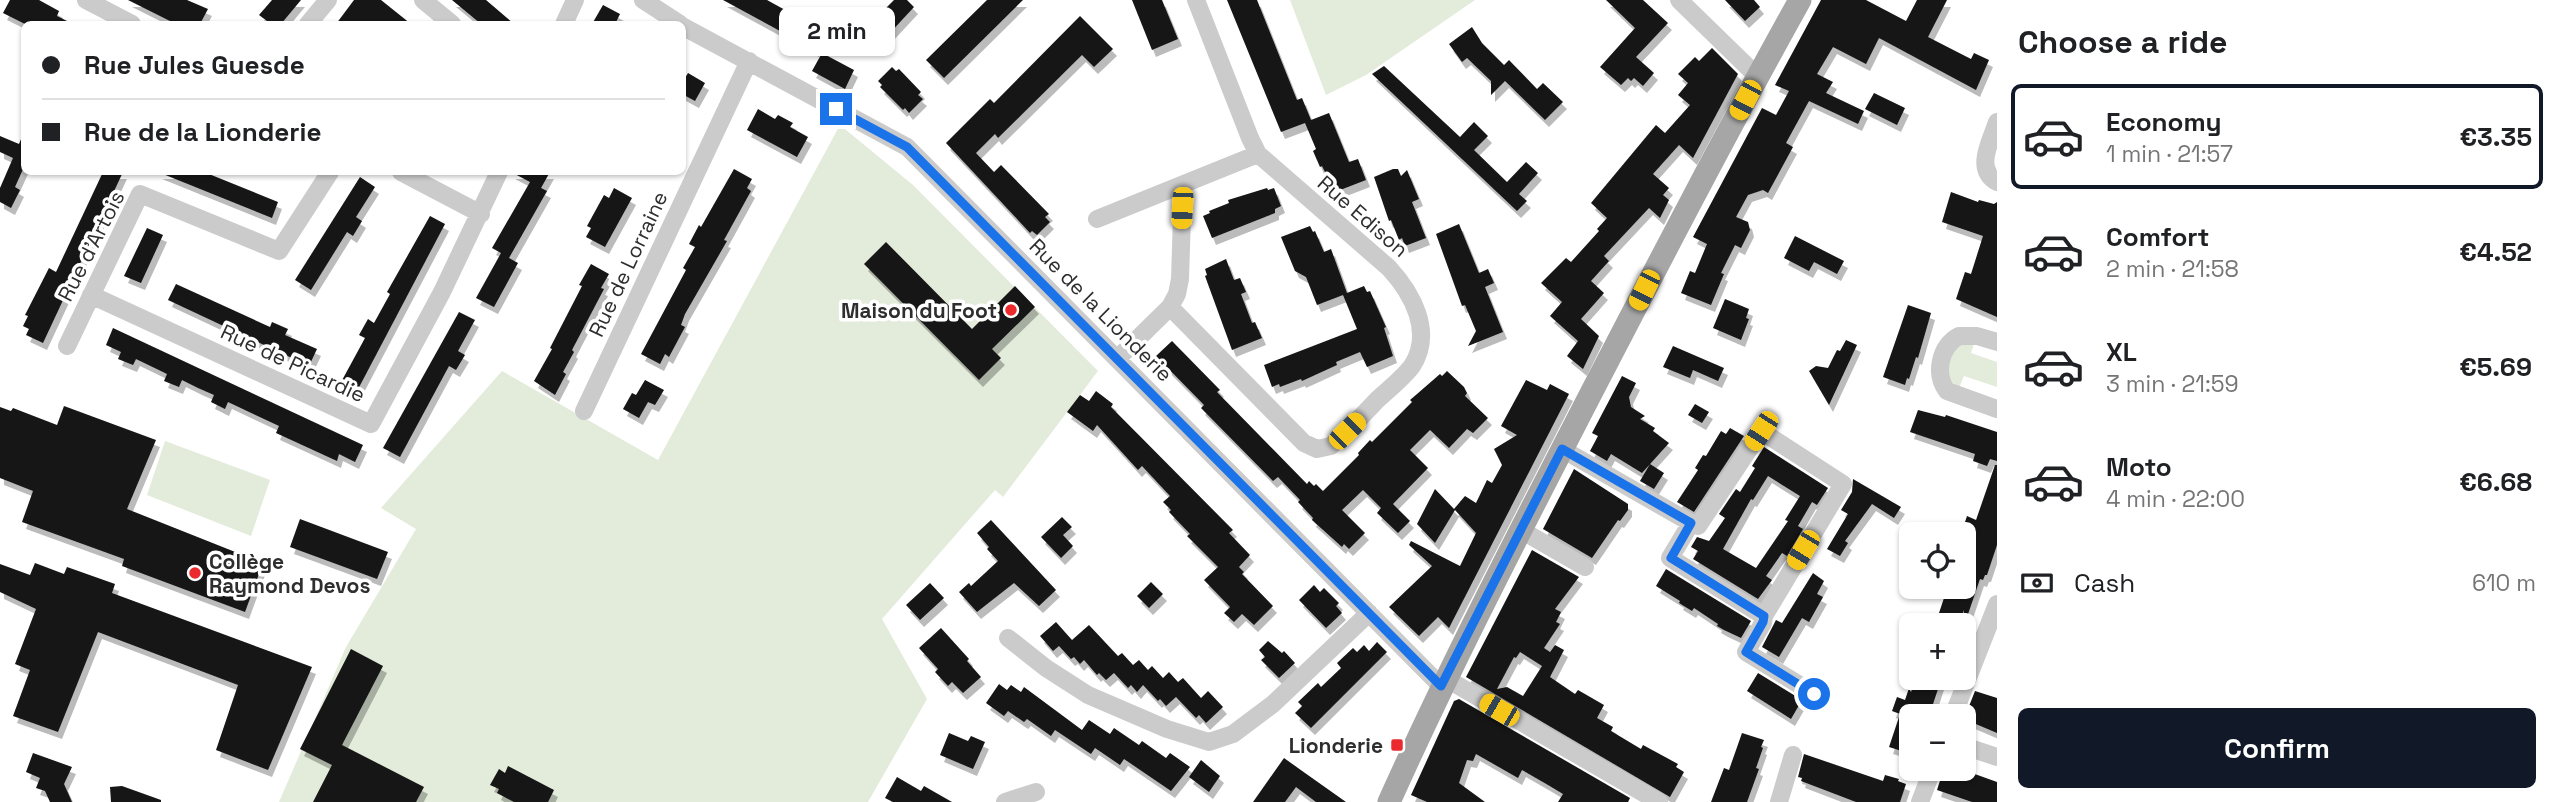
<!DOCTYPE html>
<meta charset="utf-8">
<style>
body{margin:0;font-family:"Space Grotesk",sans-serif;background:#f2f2f2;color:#202124;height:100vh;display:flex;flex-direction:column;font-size:26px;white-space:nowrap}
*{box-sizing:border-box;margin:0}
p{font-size:23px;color:#757577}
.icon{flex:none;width:38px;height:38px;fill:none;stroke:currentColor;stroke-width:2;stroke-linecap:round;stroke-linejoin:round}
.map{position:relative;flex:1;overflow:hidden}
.drawer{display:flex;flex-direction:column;background:#fff;width:560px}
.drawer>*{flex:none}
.guide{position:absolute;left:21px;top:21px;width:665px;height:154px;border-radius:10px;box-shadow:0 2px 5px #0004;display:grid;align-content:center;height:154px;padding:0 21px;background:#fff}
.tools{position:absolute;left:1899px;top:522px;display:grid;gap:14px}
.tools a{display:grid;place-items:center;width:77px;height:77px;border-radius:10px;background:#fff;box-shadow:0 2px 5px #0004;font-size:35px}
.end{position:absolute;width:32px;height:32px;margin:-16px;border:9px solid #1a73e8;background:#fff;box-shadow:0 0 0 4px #fff}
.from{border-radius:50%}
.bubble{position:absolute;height:49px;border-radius:10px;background:#fff;box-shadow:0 2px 5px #0004;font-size:23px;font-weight:700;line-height:49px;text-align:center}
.car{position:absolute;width:21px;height:42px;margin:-21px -10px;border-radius:9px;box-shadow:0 0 5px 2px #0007;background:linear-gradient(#f5c518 24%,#345 0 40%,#f5c518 0 76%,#345 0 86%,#f5c518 0)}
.guide b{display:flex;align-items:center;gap:24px;height:66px;font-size:26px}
.guide b+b{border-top:2px solid #e0e0e0}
.guide i{width:18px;height:18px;background:#202124}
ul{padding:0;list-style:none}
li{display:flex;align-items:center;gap:21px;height:105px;margin:0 14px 10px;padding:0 7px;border:4px solid transparent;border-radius:10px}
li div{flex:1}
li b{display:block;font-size:26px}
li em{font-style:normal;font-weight:700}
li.on{border-color:#111827}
li>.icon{width:63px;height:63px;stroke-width:1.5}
h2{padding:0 21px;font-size:32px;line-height:84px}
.pay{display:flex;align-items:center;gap:18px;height:77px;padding:0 21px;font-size:26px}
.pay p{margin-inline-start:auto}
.button{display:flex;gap:14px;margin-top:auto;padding:14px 21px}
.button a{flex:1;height:80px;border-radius:10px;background:#111827;color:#fff;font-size:28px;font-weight:700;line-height:80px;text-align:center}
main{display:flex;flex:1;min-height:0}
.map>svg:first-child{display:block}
</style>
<main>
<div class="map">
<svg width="1997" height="802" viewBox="0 0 1997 802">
<defs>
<filter id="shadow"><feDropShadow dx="4" dy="7" stdDeviation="0" flood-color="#0004"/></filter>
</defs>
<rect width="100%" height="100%" fill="#fff"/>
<!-- green -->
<path fill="#e3ecdb" d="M1290 0H1475L1366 75 1326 95Z
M840 125 913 185 1098 371 1003 497 995 490 882 619 927 699 868 802H279L346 647 416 529 381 508 502 371 658 460Z
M1975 341 1971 353 1997 362V387L1964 376 1959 388C1940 377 1949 361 1957 345Z
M165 441 270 480 251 536 147 495Z"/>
<!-- building -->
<path fill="#151515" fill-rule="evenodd" filter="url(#shadow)" d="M10 0H39L59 11 57 16 73 24H25L3 13Z
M128 0H187L208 9 200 24H176Z
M272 0H301L281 24H271L259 15Z
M354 0H381L411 24H336Z
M452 0H486L514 24H481Z
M723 0H767L825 32 815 50Z
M894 0H907L914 7 889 34 874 20Z
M987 0H1023L944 78 926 60Z
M1132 0H1162L1178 39 1152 50Z
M1227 0H1257L1297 100 1302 98 1311 120 1329 113 1349 162 1358 159 1366 180 1335 192 1322 166 1320 167 1313 151 1316 149 1305 123 1281 132Z
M1606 0H1643L1668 23 1636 57 1654 73 1643 86 1634 78 1631 81 1628 78 1621 85 1600 67 1635 28Z
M1725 0H1754L1760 7 1745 21Z
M1821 0H1866L1906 21 1917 0H1947L1928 37 1971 59 1974 53 1989 60 1976 90 1879 38 1866 64 1833 47 1817 74 1833 82 1826 93 1864 111 1858 124 1809 101 1786 143 1793 147 1768 193 1763 190 1748 195 1736 217 1748 222 1750 230 1741 248 1735 245 1721 273 1724 274 1711 305 1681 293 1690 271 1695 273 1707 244 1693 237 1762 108 1776 115 1789 91 1775 85Z
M603 5 620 14 615 24H592Z
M1080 16 1113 49 1094 67 1082 55 998 138 995 134 976 153 994 172 1001 165 1049 214 1045 217 1050 222 1037 235 1032 231 1030 233 1018 220 946 143 990 99 994 103Z
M1472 27 1482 43 1504 65 1509 60 1537 89 1543 83 1563 102 1545 120 1505 81 1491 95V81L1467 58 1462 62 1449 44Z
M1712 48 1738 74 1693 158 1679 145 1653 174 1669 188 1663 195 1669 200 1660 218 1649 208 1604 256 1609 261 1591 281 1604 293 1581 319 1599 336 1583 369 1567 356 1578 341 1550 316 1562 302 1541 283 1566 258 1571 262 1599 231 1597 229 1607 218 1591 203 1656 125 1665 133 1690 105 1678 95 1688 83 1678 74 1695 57 1699 61Z
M822 53 854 70 845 89 812 71Z
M1384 66 1460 137 1474 122 1488 136 1474 150 1507 182 1526 162 1538 173 1519 194 1527 201 1517 211 1372 74Z
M892 67 896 71 899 69 921 92 918 95 923 99 909 113 905 108 903 110 880 87 882 85 878 81Z
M688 73 705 83 695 101 682 94V83Z
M1874 93 1905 108 1897 125 1865 109Z
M758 109 775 119 778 115 793 123 790 127 808 137 797 157 747 130Z
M24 132V167L15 187 20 190 11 208 0 202V188L13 158 0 152V136L19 144Z
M734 169 752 179 747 188 751 191 724 240 727 241 685 314 681 325 685 327 669 357 665 354 660 364 641 354 686 270 683 268 695 247 689 244 699 225 701 227Z
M1393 169H1398L1401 176 1407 170 1419 199 1412 202 1426 238 1405 246 1402 238 1399 240 1391 220 1389 221 1374 177Z
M103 172H123L43 343 26 335 29 329 23 326 28 316 25 315 49 268 56 272Z
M158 172H204L278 202 272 218Z
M511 172H550L541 188 547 191 509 258 518 263 494 307 476 298 501 253 492 248 530 182Z
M360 177 375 187 356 217 362 221 353 236 347 232 311 290 295 280Z
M614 188 632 198 605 247 586 237 591 228 587 226 604 195 609 198Z
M1267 188 1268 190 1274 188 1281 206 1275 209V213L1212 238 1203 216 1210 213 1209 211 1229 203 1228 200Z
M1951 192 1978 202 1979 200 1994 204 1997 202V317L1956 299 1965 272 1971 274 1983 236 1942 222Z
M430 216 445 224 356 393 340 384 365 338 359 335 368 319 374 323 390 294 387 292Z
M1459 224 1479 273 1488 269 1494 283 1485 287 1503 332 1468 346 1476 331 1465 305 1462 306 1436 234Z
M1310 226 1313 232 1315 231 1324 252 1331 249 1347 293 1364 286 1367 292 1370 291 1386 327 1384 328 1393 356 1367 367 1360 352 1336 362 1337 365 1302 381 1301 379 1280 387 1279 384 1272 387 1264 365 1357 329 1343 295 1317 305 1306 277 1295 271 1281 237Z
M147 228 163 235 141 283 124 276Z
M1795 236 1844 261 1837 274 1814 262 1809 271 1784 258Z
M886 242 972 329 1015 286 1035 307 992 349 1001 358 979 380 864 264Z
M1226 259 1234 280 1240 278 1246 292 1241 294 1252 323 1255 322 1262 338 1232 350 1205 276 1207 275 1205 269Z
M591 264 609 274 601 288 604 289 572 350 574 352 563 372 566 374 555 395 534 381 552 349 550 348 582 286 579 285Z
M176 284 270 327 272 322 288 329 285 335 317 349 309 366 168 300Z
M1725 299 1749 309 1746 318 1749 319 1741 340 1713 328Z
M1908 305 1931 313 1918 358 1916 357 1909 379 1907 378 1905 385 1883 377Z
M459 312 475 320 458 351 465 355 456 370 449 366 400 457 383 448Z
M113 328 363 445 355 462 339 454 337 461 276 433 279 426 228 402 225 409 211 402 214 395 198 388 182 380 179 387 164 381 167 374 136 359 133 365 118 359 121 352 106 345Z
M1846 340 1857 345 1829 405 1809 371 1816 366 1828 368 1837 350 1840 351Z
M1172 341 1220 390 1217 392 1307 484 1309 481 1314 486 1316 484 1323 491 1359 455 1358 453 1370 440 1372 442 1412 402 1410 400 1417 394 1440 374 1442 376 1447 371 1464 387 1467 393 1465 396 1488 418 1473 433 1467 429 1449 448 1430 430 1410 450 1428 468 1393 504 1410 521 1398 533 1377 513 1381 508 1363 490 1342 510 1365 533 1349 549 1344 544 1342 547 1312 520 1313 518 1298 502 1300 500 1278 477 1273 481 1201 408 1204 405 1156 356Z
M1673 346 1724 368 1718 381 1693 370 1690 378 1663 367Z
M1622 376 1636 383 1629 397 1631 407 1645 416 1640 419 1655 428 1653 431 1669 443 1642 473 1611 454 1607 461 1590 451 1598 436 1592 433Z
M645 380 664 390 655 405 648 402 639 418 623 409 632 393 636 395Z
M1526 380 1547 390 1550 384 1569 394 1449 628 1438 617 1419 636 1389 607 1432 566 1409 545 1411 541 1460 566 1476 533 1455 510 1435 543 1417 524 1435 489 1454 509 1465 496 1476 503 1487 480 1492 483 1502 465 1494 449 1517 435 1501 426Z
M1096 391 1113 404 1111 407 1233 530 1229 533 1250 555 1239 567 1244 572 1242 574 1273 606 1254 625 1242 614 1234 622 1224 613 1230 607 1204 580 1218 567 1187 536 1190 534 1169 512 1171 510 1163 502 1170 496 1142 466 1138 470 1097 425 1093 431 1067 412 1080 395 1089 401Z
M1695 404 1709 412 1702 423 1688 415Z
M64 406 156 440 127 509 263 563 245 612 122 566 124 559 22 522 33 491 0 478V407L11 411 13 408 57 425Z
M1918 410 1945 417 1946 415 1997 432V461L1990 459 1987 466 1973 461 1975 454 1910 432Z
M1730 428 1744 436 1694 512 1677 502 1698 470 1695 468 1703 455 1706 456 1721 431 1726 434Z
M1764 447 1828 488 1817 505 1812 502 1798 526 1803 529 1787 556 1782 553 1766 576 1772 580 1758 599 1693 559 1698 551 1691 547 1697 537 1709 541 1725 518 1719 514 1736 489 1740 492 1755 468 1752 466ZM1768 476 1800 496 1785 520 1788 521 1756 568 1723 549 1751 499 1753 500Z
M1650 464 1664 473 1654 489 1640 481Z
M1995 465H1997V545L1987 575H1985L1983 580 1980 579 1966 620H1964V610L1959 625H1935L1948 586H1964V534H1961L1967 516 1976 520Z
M1574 469 1628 504V510L1620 521 1618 520 1592 558 1543 529Z
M1853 479 1901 507 1894 518 1872 504 1845 541 1848 543 1840 556 1827 549 1848 514 1841 510 1852 492Z
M1062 517 1072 527 1063 535 1073 546 1061 558 1041 537Z
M300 519 388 552 377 579 290 547Z
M991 520 1056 590 1039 606 1014 583 977 612 959 592 969 583 971 586 998 561 987 549 989 547 977 533Z
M1532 550 1579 577 1555 609 1561 612 1556 622 1560 624 1544 648 1550 652 1555 645 1564 650 1550 677 1575 694 1578 690 1604 705 1597 718 1613 727 1611 731 1641 749 1643 745 1678 764 1676 767 1684 772 1670 797 1466 677ZM1520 652 1542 666 1523 696 1507 687 1497 689 1514 657 1516 658Z
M35 563 64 574 67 567 115 584 112 593 312 667 268 770 216 750 238 685 98 632 58 732 13 716 30 670 15 664 36 609 0 592V564L30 575Z
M1666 569 1751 621 1741 638 1724 630 1717 626 1718 624 1694 608 1692 611 1679 603 1680 601 1656 586Z
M1813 573 1824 581 1817 594 1823 597 1809 622 1802 618 1779 657 1762 647 1776 620 1782 623Z
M1151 582 1163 594 1149 608 1137 596Z
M930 583 944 598 920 620 906 605Z
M1314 585 1320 592 1324 588 1339 603 1336 606 1342 613 1326 628 1299 600Z
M1056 622 1072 640 1089 625 1118 656 1122 653 1133 665 1139 660 1148 670 1152 666 1163 678 1169 672 1178 682 1183 678 1201 698 1208 691 1223 707 1206 723 1199 715 1196 718 1176 697 1166 706 1160 699 1158 701 1143 685 1137 692 1131 685 1128 688 1114 673 1106 680 1099 673 1097 675 1084 660 1080 664 1074 657 1071 659 1059 646 1053 651 1040 636Z
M941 628 969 659 967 661 981 677 963 693 952 682 948 686 935 672 938 669 919 648Z
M1268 641 1282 653 1284 651 1295 663 1279 678 1261 660 1265 657 1259 650Z
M1377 642 1387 652 1311 728 1295 713 1302 706 1298 702 1318 683 1321 687 1341 668 1337 663 1353 648 1357 652 1364 645 1369 651Z
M351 649 383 666 342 745 424 787 416 802H313L332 765 300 749Z
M1758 673 1802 700 1791 719 1747 691Z
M1916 677H1942L1929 716H1911V744L1908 753 1889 747 1900 714 1892 711 1897 697 1905 700 1909 688 1911 692Z
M999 684 1007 690 1011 685 1021 692 1024 687 1082 730 1089 720 1110 734 1114 728 1139 745 1142 741 1166 758 1170 753 1190 767 1171 791 1124 759 1120 765 1095 748 1091 754 1055 730 1051 736 1027 719 1024 722 1008 711 1004 716 986 703Z
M1975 691 1997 698V733L1964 719Z
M1459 699 1630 798 1628 802H1558L1563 794 1548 785 1522 770 1518 778 1476 754 1473 761 1467 760 1459 783 1485 802H1427L1411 795 1454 701Z
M949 733 968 741 971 736 985 742 973 769 940 755Z
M1742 733 1764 740 1761 747 1763 748 1756 768 1759 769 1747 802H1711L1724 768 1729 770Z
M33 753 72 767 64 784 72 802H50L45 791 36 788 40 778 26 772Z
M1804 754 1883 781 1885 775 1899 779 1898 781 1906 784 1900 802H1856L1801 781 1802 778 1798 777Z
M1284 758 1305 773 1346 802H1316L1296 787 1285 802H1253Z
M1201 760 1220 776 1209 792 1189 777Z
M508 766 554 790 548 802H514L497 793 499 789 490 785 499 769 505 773Z
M1944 768H1958L1997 782V802H1972L1937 790Z
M897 777 921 791 924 786 952 802H893L885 798Z
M122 786 161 800V802H111L110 787Z"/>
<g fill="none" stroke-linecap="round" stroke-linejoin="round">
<!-- minor -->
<path stroke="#cbcbcb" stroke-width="18" d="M86 0 132 24
M423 0 452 24
M643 0 680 24
M1679 0 1757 76
M308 24 328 0
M564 24 575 0
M682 26 907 147 1441 686
M1997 122C1991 141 1974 169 1997 182
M401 172 481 214
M1097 219 1258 154
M91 295 371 424 442 292 499 172
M1170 307 1304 443 1317 449 1331 446C1347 432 1362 416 1377 400 1389 389 1403 378 1412 366 1434 332 1412 293 1389 268L1258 154 1250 138 1196 0
M1997 342 1977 336H1959C1940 346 1934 374 1947 391L1997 409
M67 346 140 194 279 251 330 172
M1118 358 1170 307 1177 294 1180 279 1183 185
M584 411 749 61
M1562 449 1691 523
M1521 530 1585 567
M1764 616 1670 558 1691 523 1698 526 1761 431 1843 484 1764 616 1763 623 1746 652 1814 694
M1008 638 1046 668 1088 695 1167 729 1209 742 1233 734 1273 704 1369 613
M1445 678 1659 802
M1953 716 1997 604
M1964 746 1997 757
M1005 802 1036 792
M1779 802 1793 755
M1920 802 1933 768"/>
<!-- major -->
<path stroke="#a6a6a6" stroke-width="23" d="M1389 802C1450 666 1518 535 1586 403 1656 268 1726 133 1800 0"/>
</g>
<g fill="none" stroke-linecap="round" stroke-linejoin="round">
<!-- route -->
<path stroke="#1a73e8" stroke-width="9" d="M836 109 907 147 1441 686 1562 449 1691 523 1671 558 1764 616 1763 622 1746 652 1814 694"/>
</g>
<!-- markers -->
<g fill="#eb2a2d" stroke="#fff" stroke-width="2.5">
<circle cx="1011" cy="310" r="7"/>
<circle cx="195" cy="573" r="7"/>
<rect x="1390" y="738" width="14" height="14" rx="3.5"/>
</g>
<g text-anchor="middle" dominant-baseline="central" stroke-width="7" stroke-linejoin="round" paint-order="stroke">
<!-- street labels -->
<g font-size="21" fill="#2e2e2e" stroke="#fff">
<text transform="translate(1363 216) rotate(41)">Rue Edison</text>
<text transform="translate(91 246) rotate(-63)">Rue d'Artois</text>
<text transform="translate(628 264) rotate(-65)">Rue de Lorraine</text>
<text transform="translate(1101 310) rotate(45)">Rue de la Lionderie</text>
<text transform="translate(293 363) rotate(25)">Rue de Picardie</text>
</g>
<!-- poi labels -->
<g font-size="21" font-weight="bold" fill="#2e2e2e" stroke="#fff" text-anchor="end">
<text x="997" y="310">Maison du Foot</text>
<text x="209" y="561" text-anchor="start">Collège<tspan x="209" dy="24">Raymond Devos</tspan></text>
<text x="1383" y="745">Lionderie</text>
</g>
</g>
</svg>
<div class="tools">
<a><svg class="icon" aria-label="locate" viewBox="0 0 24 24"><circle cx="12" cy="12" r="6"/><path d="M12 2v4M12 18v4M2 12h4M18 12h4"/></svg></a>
<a>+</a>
<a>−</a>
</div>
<i class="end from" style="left:1814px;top:694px"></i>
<i class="end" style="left:836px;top:109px"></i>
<div class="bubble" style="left:779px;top:7px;width:116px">2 min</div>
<i class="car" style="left:1745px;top:100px;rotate:208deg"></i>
<i class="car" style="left:1182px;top:208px;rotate:183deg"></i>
<i class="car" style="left:1644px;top:290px;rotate:206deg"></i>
<i class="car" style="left:1347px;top:431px;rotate:45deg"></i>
<i class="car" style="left:1761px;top:431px;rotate:213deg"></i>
<i class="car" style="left:1803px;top:550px;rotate:211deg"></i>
<i class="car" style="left:1499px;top:710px;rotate:300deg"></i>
<div class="guide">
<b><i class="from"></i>Rue Jules Guesde</b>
<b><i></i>Rue de la Lionderie</b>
</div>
</div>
<section class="drawer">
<h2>Choose a ride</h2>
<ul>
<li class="on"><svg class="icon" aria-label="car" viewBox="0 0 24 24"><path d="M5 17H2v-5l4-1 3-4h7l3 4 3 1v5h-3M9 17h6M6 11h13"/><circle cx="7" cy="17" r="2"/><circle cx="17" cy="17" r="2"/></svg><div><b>Economy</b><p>1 min · 21:57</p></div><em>€3.35</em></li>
<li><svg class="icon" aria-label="car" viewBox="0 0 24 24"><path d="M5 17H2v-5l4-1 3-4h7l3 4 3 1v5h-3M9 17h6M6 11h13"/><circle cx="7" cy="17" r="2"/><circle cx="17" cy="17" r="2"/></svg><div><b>Comfort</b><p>2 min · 21:58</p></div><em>€4.52</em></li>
<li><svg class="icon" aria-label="car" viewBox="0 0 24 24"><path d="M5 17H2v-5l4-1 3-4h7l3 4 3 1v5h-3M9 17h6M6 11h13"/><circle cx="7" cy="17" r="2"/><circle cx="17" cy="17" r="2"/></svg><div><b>XL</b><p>3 min · 21:59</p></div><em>€5.69</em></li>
<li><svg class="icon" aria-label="car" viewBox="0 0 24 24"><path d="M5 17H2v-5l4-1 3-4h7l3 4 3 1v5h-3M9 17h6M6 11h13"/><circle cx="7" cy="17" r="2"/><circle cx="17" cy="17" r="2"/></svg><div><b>Moto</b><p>4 min · 22:00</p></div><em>€6.68</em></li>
</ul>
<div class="pay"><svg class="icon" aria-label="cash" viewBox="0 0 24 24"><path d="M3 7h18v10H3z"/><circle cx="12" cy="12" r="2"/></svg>Cash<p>610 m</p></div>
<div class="button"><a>Confirm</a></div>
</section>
</main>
